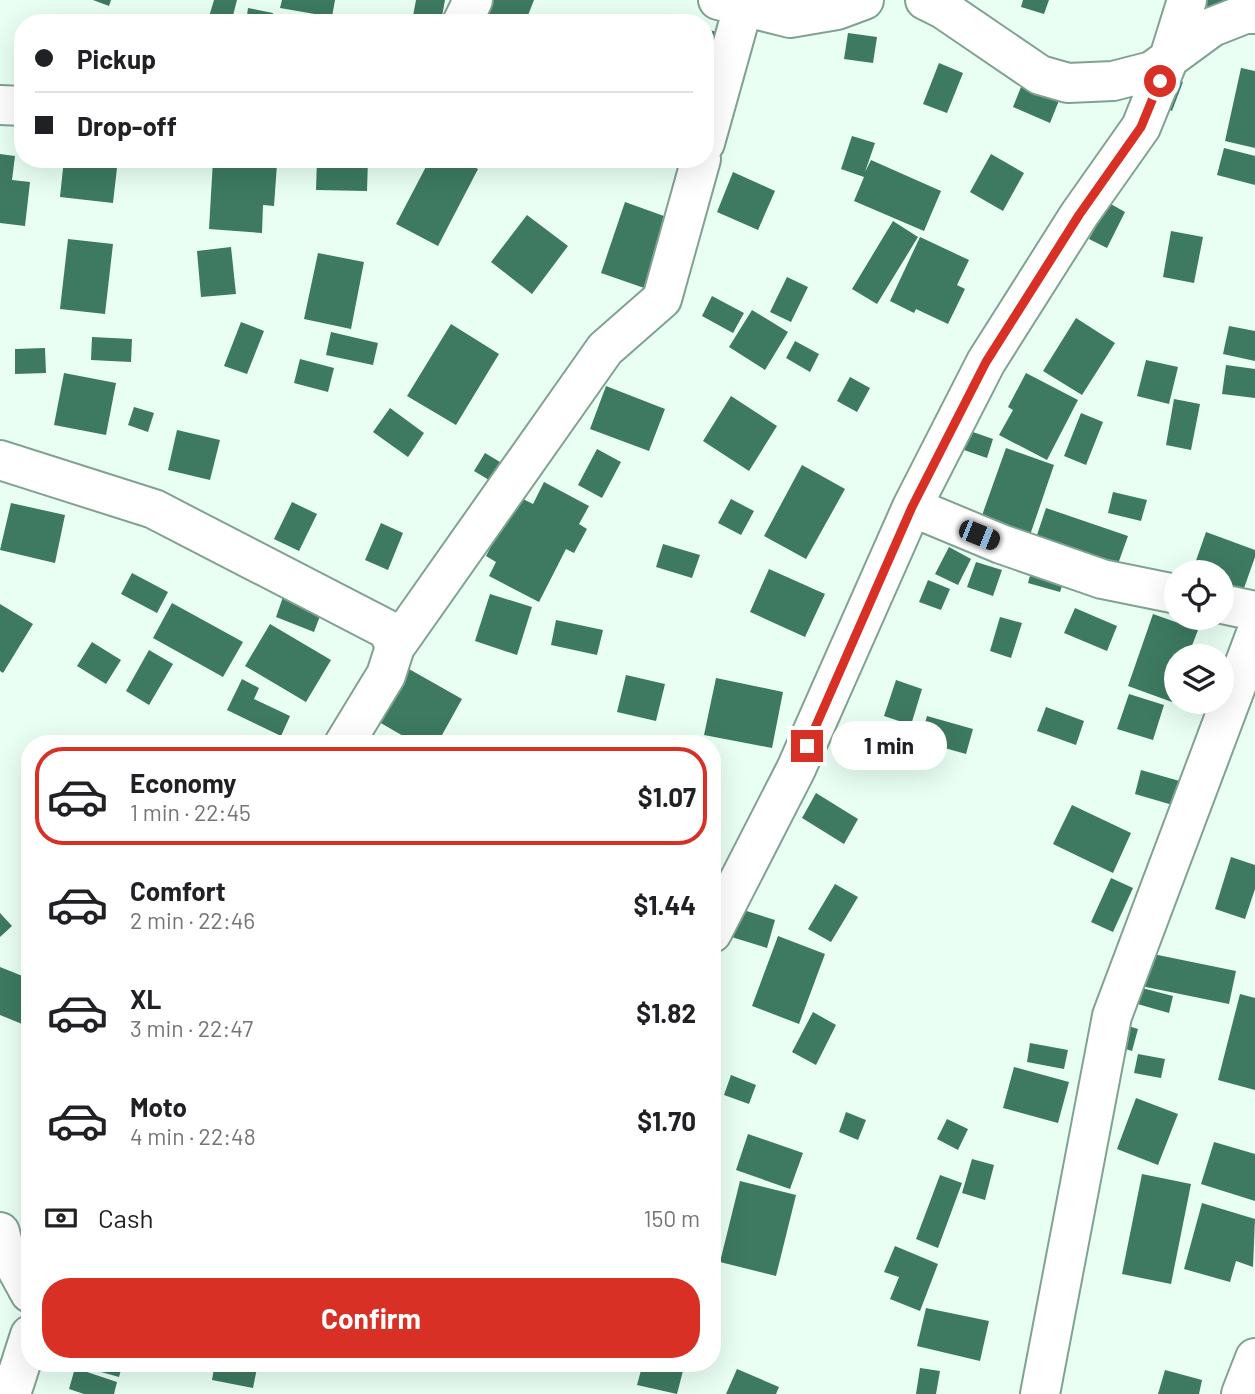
<!DOCTYPE html>
<meta charset="utf-8">
<style>
body{margin:0;font-family:Barlow,sans-serif;background:#f6f6f6;color:#202124;height:100vh;display:flex;flex-direction:column;font-size:26px;white-space:nowrap}
*{box-sizing:border-box;margin:0}
p{font-size:23px;color:#757577}
.icon{flex:none;width:38px;height:38px;fill:none;stroke:currentColor;stroke-width:2;stroke-linecap:round;stroke-linejoin:round}
.map{position:relative;flex:1;overflow:hidden}
.panel{position:absolute;left:21px;top:735px;width:700px;height:637px;display:flex;flex-direction:column;background:#fff;border-radius:28px;box-shadow:0 7px 28px #0002}
.panel>*{flex:none}
.hud{position:absolute;left:14px;top:14px;width:700px;height:154px;border-radius:28px;box-shadow:0 7px 28px #0002;display:grid;align-content:center;height:154px;padding:0 21px;background:#fff}
.buttons{position:absolute;left:1164px;top:560px;display:grid;gap:14px}
.buttons a{display:grid;place-items:center;width:70px;height:70px;border-radius:50%;background:#fff;box-shadow:0 7px 28px #0002;font-size:35px}
.end{position:absolute;width:32px;height:32px;margin:-16px;border:9px solid #d93025;background:#fff;box-shadow:0 0 0 4px #fff}
.from{border-radius:50%}
.bubble{position:absolute;height:49px;border-radius:24px;background:#fff;box-shadow:0 7px 28px #0002;font-size:23px;font-weight:700;line-height:49px;text-align:center}
.car{position:absolute;width:21px;height:42px;margin:-21px -10px;border-radius:9px;box-shadow:0 0 5px 2px #0007;background:linear-gradient(#222 24%,#8ab4d8 0 40%,#222 0 76%,#8ab4d8 0 86%,#222 0)}
.hud b{display:flex;align-items:center;gap:24px;height:66px;font-size:26px}
.hud b+b{border-top:2px solid #e0e0e0}
.hud i{width:18px;height:18px;background:#202124}
ul{padding:12px 0 0;list-style:none}
li{display:flex;align-items:center;gap:21px;height:98px;margin:0 14px 10px;padding:0 7px;border:4px solid transparent;border-radius:28px}
li div{flex:1}
li b{display:block;font-size:26px}
li em{font-style:normal;font-weight:700}
li.selected{border-color:#d93025}
li>.icon{width:63px;height:63px;stroke-width:1.5}
.pay{display:flex;align-items:center;gap:18px;height:77px;padding:0 21px;font-size:26px}
.pay p{margin-inline-start:auto}
.cta{display:flex;gap:14px;margin-top:auto;padding:14px 21px}
.cta a{flex:1;height:80px;border-radius:28px;background:#d93025;color:#fff;font-size:28px;font-weight:700;line-height:80px;text-align:center}
.map>svg:first-child{display:block}
</style>
<div class="map">
<svg width="1255" height="1394" viewBox="0 0 1255 1394">
<rect width="100%" height="100%" fill="#e9fff4"/>
<!-- building -->
<path fill="#3d7a61" d="M93 0H111L109 6Z
M214 0H237L231 23 208 20Z
M282 0H335L332 17 280 8Z
M416 0H445L441 22 413 16Z
M479 0H534L525 23H469Z
M1023 0H1049L1044 14 1021 7Z
M1203 0H1225L1223 10 1202 5Z
M248 8 273 13 271 23H246Z
M275 15 306 21V23H273Z
M85 16 114 21V23H84Z
M705 28 724 35 712 67 705 64Z
M848 33 877 37 873 63 844 59Z
M939 63 963 73 947 113 923 104Z
M20 66H23V92L16 91Z
M1241 68 1255 71V148L1225 141Z
M1167 75 1183 82 1172 111 1156 104Z
M1023 82 1060 98 1050 123 1013 107Z
M852 136 875 143 865 172 871 160 941 191 924 231 854 201 864 177 841 169Z
M1224 148 1255 156V185L1217 175Z
M0 154 15 156 12 180 30 182 25 226 0 223Z
M991 154 1024 173 1003 211 970 192Z
M64 159H118L113 203 60 197Z
M155 159H202V168L154 166Z
M317 159H368L367 191 316 190Z
M430 159H460L478 169 438 246 396 224Z
M213 160 277 164 274 206 263 205 262 233 209 229Z
M733 172 775 191 758 230 717 212Z
M625 202 675 220 650 290 601 273Z
M1109 203 1125 212 1107 248 1089 239Z
M527 215 568 246 532 294 491 262Z
M893 221 918 237 877 304 852 289Z
M1171 231 1203 237 1194 283 1163 277Z
M920 237 969 260 957 285 965 289 948 324 916 309 914 313 890 301Z
M68 239 113 244 105 314 60 309Z
M231 247 236 294 201 297 197 251Z
M318 253 364 262 351 329 304 319Z
M787 277 808 287 791 322 770 312Z
M712 296 744 313 733 333 702 316Z
M752 310 788 332 765 370 729 347Z
M1076 318 1115 343 1082 395 1043 371Z
M241 322 264 331 247 374 224 366Z
M451 324 499 354 456 425 407 396Z
M1229 326 1255 331V361L1223 354Z
M331 332 378 343 373 365 326 355Z
M92 337 132 339 131 362 91 360Z
M795 341 819 354 810 372 786 358Z
M45 348 46 373 15 374V349Z
M300 359 334 368 328 392 294 383Z
M1146 360 1178 367 1169 404 1137 396Z
M1226 365 1255 369V398L1222 394Z
M64 373 116 383 106 435 54 425Z
M1026 373 1078 400 1047 460 999 435 1013 410 1008 407Z
M850 377 870 388 857 412 837 401Z
M606 386 665 409 649 451 590 429Z
M731 396 777 426 749 471 703 441Z
M1174 399 1200 404 1191 450 1166 445Z
M134 407 154 413 148 432 128 425Z
M390 408 424 433 408 457 373 432Z
M1081 413 1103 422 1086 465 1064 456Z
M177 430 220 440 210 480 168 470Z
M970 431 993 439 987 458 964 450Z
M1006 448 1054 465 1029 538 980 521Z
M597 449 621 462 602 498 578 485Z
M485 453 500 462 489 480 474 471Z
M802 465 845 489 806 559 764 536Z
M544 482 589 506 579 524 587 529 574 553 566 549 539 602 489 576 496 562 486 556 517 496 533 504Z
M1113 492 1147 500 1141 521 1108 513Z
M731 499 754 511 741 535 718 523Z
M292 502 317 514 299 551 274 539Z
M11 503 65 515 55 563 0 550Z
M1046 508 1128 536 1114 575 1033 547Z
M381 523 403 533 388 570 365 560Z
M1206 532 1255 550V557L1243 591 1222 583V572H1192Z
M663 544 700 555 692 578 656 567Z
M949 547 971 559 958 585 935 574Z
M1034 561 1067 571 1060 592 1028 583Z
M976 562 1002 570 993 596 967 587Z
M769 569 825 594 805 637 750 612Z
M132 573 168 592 157 613 121 594Z
M928 580 950 589 941 610 919 602Z
M284 594 323 608 314 632 276 617Z
M490 594 532 607 517 655 475 641Z
M172 603 243 642 223 677 153 638Z
M0 604 33 624 3 673 0 671Z
M1075 608 1117 626 1107 651 1064 633Z
M1153 614 1198 630 1188 656H1176V691L1172 702 1128 686Z
M1000 617 1022 623 1011 658 990 651Z
M556 620 603 630 597 655 551 645Z
M270 624 331 660 306 702 245 666Z
M92 642 121 660 106 684 77 666Z
M149 650 173 664 149 705 126 691Z
M409 669 462 699 437 744H417L379 722Z
M626 675 665 684 656 721 617 712Z
M716 678 783 692 772 748 704 735Z
M242 679 259 688 254 699 290 716 281 736 227 710Z
M896 680 922 689 911 725 884 716Z
M1129 694 1164 705 1153 740 1117 729Z
M1046 707 1084 721 1076 745 1037 731Z
M927 716 973 729 966 754 920 741Z
M1141 770 1183 782 1176 806 1135 794Z
M816 793 858 819 844 844 802 818Z
M30 796V817L21 812Z
M1072 805 1131 833 1113 873 1053 844Z
M1231 857 1255 865V889L1245 919 1215 909Z
M1111 878 1133 888 1113 932 1091 922Z
M835 884 858 897 831 942 808 929Z
M734 907 775 920 767 948 725 935Z
M0 913 12 926 0 937Z
M778 936 825 954 799 1024 752 1006Z
M1148 953 1236 971 1229 1004 1141 986Z
M0 967 30 979V1019L27 1026 0 1015Z
M1138 987 1173 996 1169 1013 1134 1003Z
M1240 994 1255 998V1090L1218 1080Z
M813 1012 836 1025 816 1065 792 1052Z
M1122 1024 1138 1029 1132 1051 1116 1046Z
M1030 1043 1068 1050 1064 1069 1027 1062Z
M1138 1054 1165 1059 1161 1078 1134 1073Z
M1014 1067 1069 1082 1058 1123 1003 1108Z
M731 1075 756 1085 749 1104 724 1095Z
M1136 1098 1178 1114 1158 1165 1117 1149Z
M846 1112 866 1120 858 1140 839 1132Z
M947 1119 968 1129 958 1150 937 1139Z
M748 1134 803 1153 790 1189 736 1170Z
M1214 1142 1255 1154V1201L1201 1184Z
M972 1159 994 1165 985 1200 962 1193Z
M1142 1174 1191 1184 1171 1284 1122 1274Z
M940 1175 962 1183 938 1248 916 1239Z
M740 1181 796 1195 776 1276 720 1262Z
M1202 1203 1255 1219 1253 1267 1236 1261 1230 1282 1184 1269Z
M895 1246 938 1264 920 1311 890 1299 899 1277 884 1272Z
M926 1308 989 1321 980 1361 917 1346Z
M84 1363H123L119 1377 83 1367Z
M215 1363H258L253 1388 212 1380Z
M643 1363H685L677 1394 637 1385Z
M75 1368 117 1382 114 1394H84L69 1389Z
M920 1368 940 1371 936 1394H916Z
M737 1369 779 1387 776 1394H726Z
M1165 1370 1202 1380 1199 1394H1158Z"/>
<g fill="none" stroke-linecap="round" stroke-linejoin="round">
<defs>
<path id="minor" d="M718 0 790 18 837 10 864 0
M925 0 943 9 1040 75 1068 83 1113 81 1152 71 1212 27 1245 14H1255
M462 23 473 0
M0 105 23 106
M705 143 743 7 741 0
M0 460 154 509 388 630 395 647
M912 507 1001 544 1102 579 1176 594
M1222 604 1255 611
M344 744 386 675 395 647 605 349 662 299 701 159
M712 933 796 769 912 507 986 362 1079 215 1141 127 1169 58 1187 0
M0 1232 3 1244 30 1293
M11 1394 30 1335
M1040 1394 1112 1016 1255 636
M1241 1394 1255 1358"/>
</defs>
<!-- minor casing -->
<use href="#minor" stroke="#80a292" stroke-width="42"/>
<!-- minor -->
<use href="#minor" stroke="#fff" stroke-width="38"/>
</g>
<g fill="none" stroke-linecap="round" stroke-linejoin="round">
<!-- route -->
<path stroke="#d93025" stroke-width="9" d="M807 746 912 507 986 362 1079 215 1141 127 1160 81"/>
</g>
</svg>
<div class="buttons">
<a><svg class="icon" aria-label="locate" viewBox="0 0 24 24"><circle cx="12" cy="12" r="6"/><path d="M12 2v4M12 18v4M2 12h4M18 12h4"/></svg></a>
<a><svg class="icon" aria-label="layers" viewBox="0 0 24 24"><path d="M12 4l9 5-9 5-9-5zM3 14l9 5 9-5"/></svg></a>
</div>
<i class="end from" style="left:1160px;top:81px"></i>
<i class="end" style="left:807px;top:746px"></i>
<div class="bubble" style="left:831px;top:721px;width:116px">1 min</div>
<i class="car" style="left:979px;top:535px;rotate:112deg"></i>
<div class="hud">
<b><i class="from"></i>Pickup</b>
<b><i></i>Drop-off</b>
</div>
<section class="panel">
<ul>
<li class="selected"><svg class="icon" aria-label="car" viewBox="0 0 24 24"><path d="M5 17H2v-5l4-1 3-4h7l3 4 3 1v5h-3M9 17h6M6 11h13"/><circle cx="7" cy="17" r="2"/><circle cx="17" cy="17" r="2"/></svg><div><b>Economy</b><p>1 min · 22:45</p></div><em>$1.07</em></li>
<li><svg class="icon" aria-label="car" viewBox="0 0 24 24"><path d="M5 17H2v-5l4-1 3-4h7l3 4 3 1v5h-3M9 17h6M6 11h13"/><circle cx="7" cy="17" r="2"/><circle cx="17" cy="17" r="2"/></svg><div><b>Comfort</b><p>2 min · 22:46</p></div><em>$1.44</em></li>
<li><svg class="icon" aria-label="car" viewBox="0 0 24 24"><path d="M5 17H2v-5l4-1 3-4h7l3 4 3 1v5h-3M9 17h6M6 11h13"/><circle cx="7" cy="17" r="2"/><circle cx="17" cy="17" r="2"/></svg><div><b>XL</b><p>3 min · 22:47</p></div><em>$1.82</em></li>
<li><svg class="icon" aria-label="car" viewBox="0 0 24 24"><path d="M5 17H2v-5l4-1 3-4h7l3 4 3 1v5h-3M9 17h6M6 11h13"/><circle cx="7" cy="17" r="2"/><circle cx="17" cy="17" r="2"/></svg><div><b>Moto</b><p>4 min · 22:48</p></div><em>$1.70</em></li>
</ul>
<div class="pay"><svg class="icon" aria-label="cash" viewBox="0 0 24 24"><path d="M3 7h18v10H3z"/><circle cx="12" cy="12" r="2"/></svg>Cash<p>150 m</p></div>
<div class="cta"><a>Confirm</a></div>
</section>
</div>
